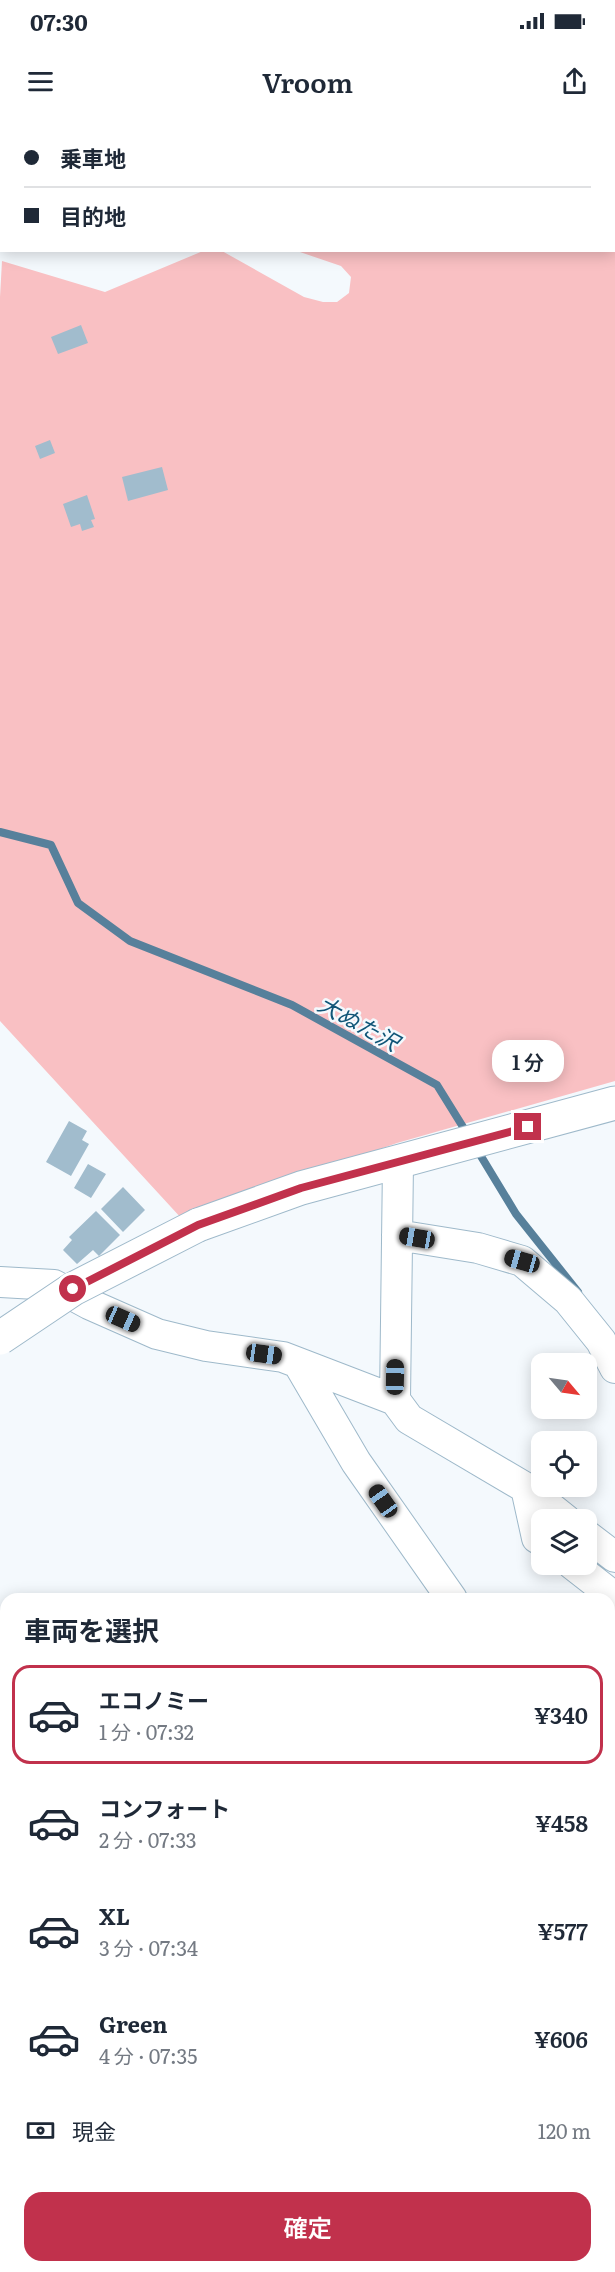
<!DOCTYPE html>
<html lang="ja">
<meta charset="utf-8">
<style>
body{margin:0;font-family:Literata,"Noto Sans JP",serif;background:#f6f6f7;color:#1f2937;height:100vh;display:flex;flex-direction:column;font-size:22px;white-space:nowrap}
*{box-sizing:border-box;margin:0}
p{font-size:20px;color:#747a83}
.icon{flex:none;width:33px;height:33px;fill:none;stroke:currentColor;stroke-width:2;stroke-linecap:round;stroke-linejoin:round}
.map{position:relative;flex:1;overflow:hidden}
.drawer{position:absolute;left:0px;top:1473px;width:615px;height:680px;display:flex;flex-direction:column;background:#fff;border-radius:18px 18px 0 0;box-shadow:0 3px 15px #0003}
.drawer>*{flex:none}
.hud{position:absolute;left:0px;top:0px;width:615px;height:132px;box-shadow:0 3px 15px #0003;display:grid;align-content:center;height:132px;padding:0 24px;background:#fff}
.needle{width:39px;rotate:119deg}
.controls{position:absolute;left:531px;top:1233px;display:grid;gap:12px}
.controls a{display:grid;place-items:center;width:66px;height:66px;border-radius:12px;background:#fff;box-shadow:0 3px 15px #0003;font-size:30px}
.end{position:absolute;width:27px;height:27px;margin:-14px;border:8px solid #c1314c;background:#fff;box-shadow:0 0 0 3px #fff}
.from{border-radius:50%}
.bubble{position:absolute;height:42px;border-radius:18px;background:#fff;box-shadow:0 3px 15px #0003;font-size:20px;font-weight:600;line-height:42px;text-align:center}
.car{position:absolute;width:18px;height:36px;margin:-18px -9px;border-radius:8px;box-shadow:0 0 4px 2px #0007;background:linear-gradient(#222 24%,#8ab4d8 0 40%,#222 0 76%,#8ab4d8 0 86%,#222 0)}
.hud b{display:flex;align-items:center;gap:21px;height:57px;font-size:22px}
.hud b+b{border-top:2px solid #e0e1e3}
.hud i{width:15px;height:15px;background:#1f2937}
ul{padding:0;list-style:none}
li{display:flex;align-items:center;gap:18px;height:99px;margin:0 12px 9px;padding:0 12px;border:3px solid transparent;border-radius:18px}
li div{flex:1}
li b{display:block;font-size:22px}
li em{font-style:normal;font-weight:600}
li.on{border-color:#c1314c}
li>.icon{width:54px;height:54px;stroke-width:1.5}
h2{padding:0 24px;font-size:27px;line-height:72px}
.pay{display:flex;align-items:center;gap:15px;height:66px;padding:0 24px;font-size:22px}
.pay p{margin-inline-start:auto}
.primary-button{display:flex;gap:12px;margin-top:auto;padding:12px 24px}
.primary-button a{flex:1;height:69px;border-radius:18px;background:#c1314c;color:#fff;font-size:24px;font-weight:600;line-height:69px;text-align:center}
.status{display:flex;justify-content:space-between;align-items:center;height:42px;padding:0 30px;background:#fff;direction:ltr}
.status svg{height:16px;fill:currentColor}
header{display:flex;justify-content:space-between;align-items:center;height:78px;padding:0 24px;background:#fff;font-size:27px;font-weight:600}
.map>svg:first-child{display:block}
</style>
<div class="status"><b>07:30</b><svg viewBox="0 0 49 12"><path d="M0 12V9h3v3zM5 12V6h3v6zM10 12V3h3v9zM15 12V0h3v12zM26 1h20v11H26zM47 4h2v5h-2z"/></svg></div>
<header><svg class="icon" aria-label="menu" viewBox="0 0 24 24"><path d="M4 6h16M4 12h16M4 18h16"/></svg>Vroom<svg class="icon" aria-label="share" viewBox="0 0 24 24"><path d="M12 15V3M7 8l5-5 5 5M5 13v7h14v-7"/></svg></header>
<div class="map">
<svg width="615" height="2152" viewBox="0 0 615 2152">
<rect width="100%" height="100%" fill="#f4f9fd"/>
<!-- green -->
<path fill="#f9c0c3" d="M615 29V961L397 1023 182 1099 0 901V177L2 141 105 172 203 131H222L304 177 323 182H337L349 173 351 157 341 146 297 131 614 130Z
M0 1694 6 1698V2146H609V1759L615 1769V2152H0Z"/>
<g fill="none" stroke-linecap="round" stroke-linejoin="round">
<!-- stream -->
<path stroke="#57809b" stroke-width="8" d="M0 712 51 725 78 783 130 821 292 885 437 965 468 1015
M476 1028 516 1094 578 1172"/>
</g>
<!-- building -->
<path fill="#a1bccd" d="M81 205 88 223 58 234 51 217Z
M50 320 55 333 40 339 35 326Z
M162 347 168 370 128 381 122 357Z
M87 375 95 399 91 400 94 407 82 411 80 404 71 407 63 384Z
M69 1001 87 1011 82 1020 89 1024 71 1056 46 1042Z
M88 1044 106 1054 91 1078 74 1068Z
M123 1067 145 1090 123 1112 101 1089Z
M96 1091 120 1115 99 1136 93 1130 77 1144 63 1130 72 1120 69 1117Z"/>
<g fill="none" stroke-linecap="round" stroke-linejoin="round">
<defs>
<path id="minor" d="M0 54 2 53
M397 1115 478 1128 522 1141 568 1180 601 1221 615 1248
M0 1162 54 1165 89 1184 157 1214 206 1226 283 1237 395 1280 409 1299 526 1368 566 1400
M298 1243 356 1342 452 1479
M395 1280 398 1043
M526 1368 537 1418 542 1421
M586 1415 615 1437
M572 1444 613 1476 615 1485
M609 1548 615 1544
M609 1704 615 1713"/>
<path id="tertiary" d="M198 1105 301 1068 615 983"/>
<path id="primary" d="M41 2 46 0
M0 14 2 13"/>
</defs>
<!-- minor casing -->
<use href="#minor" stroke="#9eb9ca" stroke-width="32"/>
<!-- tertiary casing -->
<use href="#tertiary" stroke="#9eb9ca" stroke-width="35"/>
<!-- primary casing -->
<use href="#primary" stroke="#9eb9ca" stroke-width="35"/>
<!-- minor -->
<use href="#minor" stroke="#fff" stroke-width="30"/>
<!-- tertiary -->
<use href="#tertiary" stroke="#fff" stroke-width="33"/>
<!-- primary -->
<use href="#primary" stroke="#fff" stroke-width="33"/>
<defs>
<path id="tertiary-bridge" d="M0 1218 73 1169 198 1105"/>
</defs>
<!-- tertiary-bridge casing -->
<use href="#tertiary-bridge" stroke="#9eb9ca" stroke-width="35" stroke-linecap="butt"/>
<!-- tertiary-bridge -->
<use href="#tertiary-bridge" stroke="#fff" stroke-width="33"/>
</g>
<g fill="none" stroke-linecap="round" stroke-linejoin="round">
<!-- route -->
<path stroke="#c1314c" stroke-width="8" d="M73 1169 198 1105 301 1068 528 1007"/>
</g>
<g text-anchor="middle" dominant-baseline="central" stroke-width="5" stroke-linejoin="round" paint-order="stroke">
<!-- water labels -->
<g font-size="22" font-style="italic" fill="#105577" stroke="#f4f9fd">
<text transform="translate(359 902) rotate(29)">大ぬた沢</text>
</g>
</g>
</svg>
<div class="controls">
<a><svg class="needle" viewBox="-14 -14 28 28"><path d="M0-13l5 13h-10z" fill="#e53935"/><path d="M0 13l5-13h-10z" fill="#747a83"/></svg></a>
<a><svg class="icon" aria-label="locate" viewBox="0 0 24 24"><circle cx="12" cy="12" r="6"/><path d="M12 2v4M12 18v4M2 12h4M18 12h4"/></svg></a>
<a><svg class="icon" aria-label="layers" viewBox="0 0 24 24"><path d="M12 4l9 5-9 5-9-5zM3 14l9 5 9-5"/></svg></a>
</div>
<i class="end from" style="left:73px;top:1169px"></i>
<i class="end" style="left:528px;top:1007px"></i>
<div class="bubble" style="left:492px;top:920px;width:72px">1 分</div>
<i class="car" style="left:417px;top:1118px;rotate:280deg"></i>
<i class="car" style="left:522px;top:1141px;rotate:286deg"></i>
<i class="car" style="left:123px;top:1199px;rotate:114deg"></i>
<i class="car" style="left:264px;top:1234px;rotate:98deg"></i>
<i class="car" style="left:395px;top:1257px;rotate:1deg"></i>
<i class="car" style="left:383px;top:1381px;rotate:325deg"></i>
<div class="hud">
<b><i class="from"></i>乗車地</b>
<b><i></i>目的地</b>
</div>
<section class="drawer">
<h2>車両を選択</h2>
<ul>
<li class="on"><svg class="icon" aria-label="car" viewBox="0 0 24 24"><path d="M5 17H2v-5l4-1 3-4h7l3 4 3 1v5h-3M9 17h6M6 11h13"/><circle cx="7" cy="17" r="2"/><circle cx="17" cy="17" r="2"/></svg><div><b>エコノミー</b><p>1 分 · 07:32</p></div><em>¥340</em></li>
<li><svg class="icon" aria-label="car" viewBox="0 0 24 24"><path d="M5 17H2v-5l4-1 3-4h7l3 4 3 1v5h-3M9 17h6M6 11h13"/><circle cx="7" cy="17" r="2"/><circle cx="17" cy="17" r="2"/></svg><div><b>コンフォート</b><p>2 分 · 07:33</p></div><em>¥458</em></li>
<li><svg class="icon" aria-label="car" viewBox="0 0 24 24"><path d="M5 17H2v-5l4-1 3-4h7l3 4 3 1v5h-3M9 17h6M6 11h13"/><circle cx="7" cy="17" r="2"/><circle cx="17" cy="17" r="2"/></svg><div><b>XL</b><p>3 分 · 07:34</p></div><em>¥577</em></li>
<li><svg class="icon" aria-label="car" viewBox="0 0 24 24"><path d="M5 17H2v-5l4-1 3-4h7l3 4 3 1v5h-3M9 17h6M6 11h13"/><circle cx="7" cy="17" r="2"/><circle cx="17" cy="17" r="2"/></svg><div><b>Green</b><p>4 分 · 07:35</p></div><em>¥606</em></li>
</ul>
<div class="pay"><svg class="icon" aria-label="cash" viewBox="0 0 24 24"><path d="M3 7h18v10H3z"/><circle cx="12" cy="12" r="2"/></svg>現金<p>120 m</p></div>
<div class="primary-button"><a>確定</a></div>
</section>
</div>
